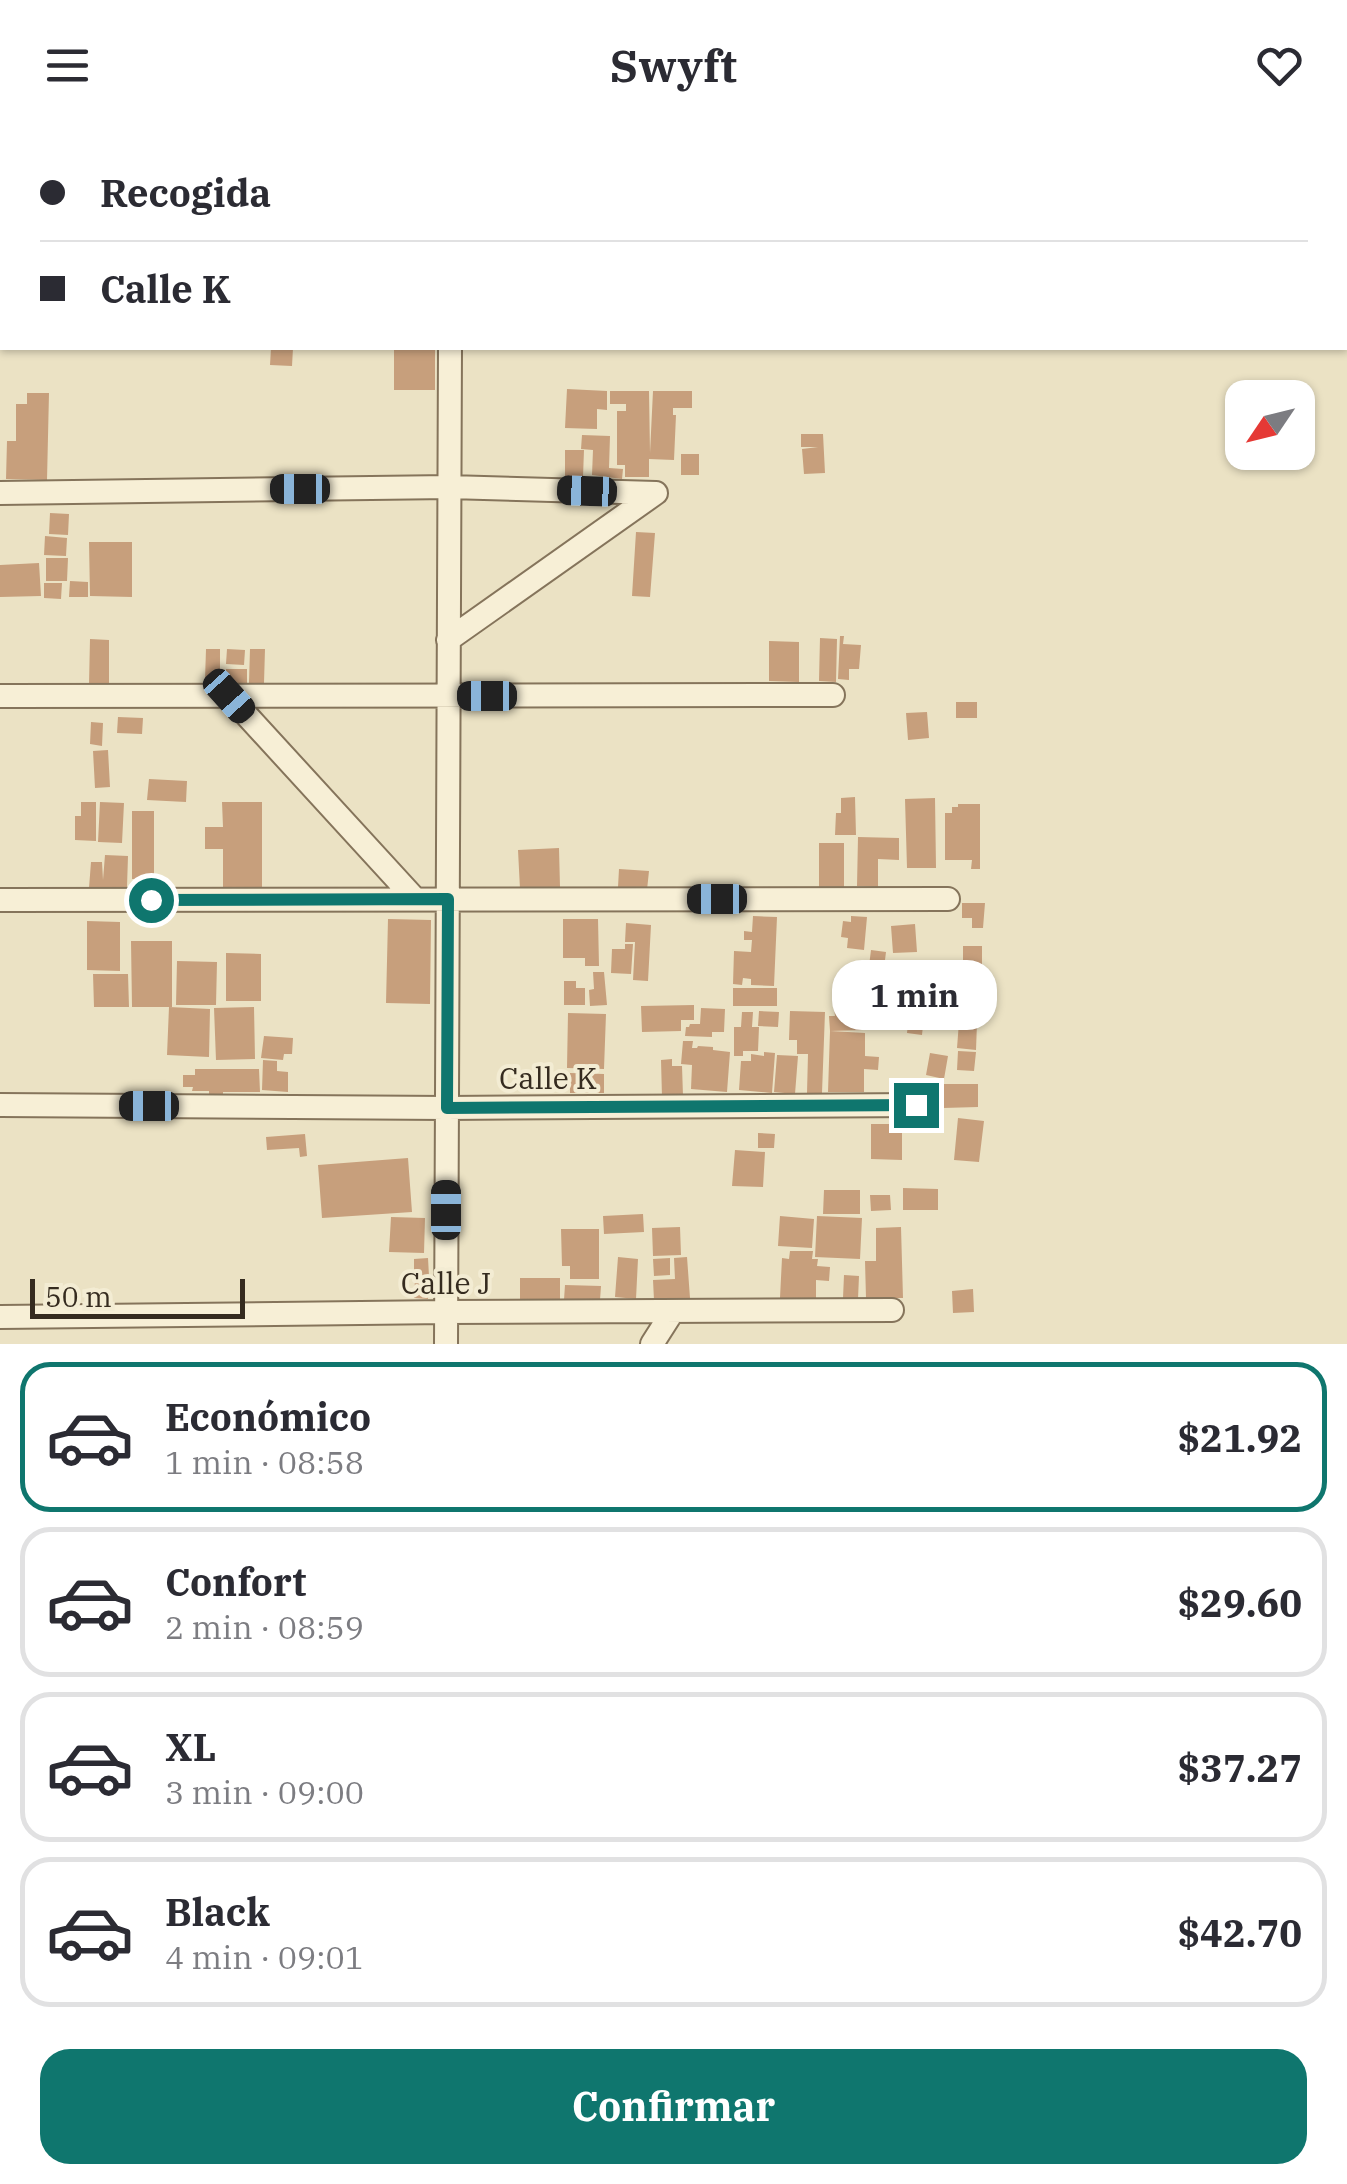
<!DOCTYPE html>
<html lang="es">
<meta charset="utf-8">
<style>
body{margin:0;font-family:"IBM Plex Serif",serif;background:#f7f7f7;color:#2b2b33;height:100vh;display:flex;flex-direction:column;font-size:38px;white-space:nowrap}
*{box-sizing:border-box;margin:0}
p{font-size:32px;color:#7c7c81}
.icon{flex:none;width:55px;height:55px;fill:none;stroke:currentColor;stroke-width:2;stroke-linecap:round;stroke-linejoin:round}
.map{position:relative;height:1214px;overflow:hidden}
.details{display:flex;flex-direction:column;background:#fff;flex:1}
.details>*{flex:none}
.banner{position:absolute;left:0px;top:0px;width:1348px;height:220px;box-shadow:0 2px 8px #0004;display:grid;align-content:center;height:220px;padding:0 40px;background:#fff}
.needle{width:65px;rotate:235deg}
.fabs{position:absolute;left:1225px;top:250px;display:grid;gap:20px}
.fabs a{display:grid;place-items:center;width:90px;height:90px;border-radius:20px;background:#fff;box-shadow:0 2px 8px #0004;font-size:50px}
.scale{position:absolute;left:30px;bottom:25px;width:215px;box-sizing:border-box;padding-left:10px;border:5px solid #352b1f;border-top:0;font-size:28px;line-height:35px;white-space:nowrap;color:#352b1f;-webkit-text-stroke:8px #f3ecd3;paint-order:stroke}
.end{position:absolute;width:45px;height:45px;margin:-22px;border:12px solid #0f766e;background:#fff;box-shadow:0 0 0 5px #fff}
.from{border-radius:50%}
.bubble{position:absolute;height:70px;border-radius:30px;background:#fff;box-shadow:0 2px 8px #0004;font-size:32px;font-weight:700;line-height:70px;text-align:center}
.car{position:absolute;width:30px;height:60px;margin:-30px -15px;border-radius:12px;box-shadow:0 0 8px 2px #0007;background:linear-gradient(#222 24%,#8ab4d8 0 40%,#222 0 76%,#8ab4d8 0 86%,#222 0)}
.banner b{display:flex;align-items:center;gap:35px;height:95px;font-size:38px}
.banner b+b{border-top:2px solid #e1e1e2}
.banner i{width:25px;height:25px;background:#2b2b33}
ul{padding:18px 0 0;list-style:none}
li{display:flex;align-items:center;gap:30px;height:150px;margin:0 20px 15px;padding:0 20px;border:5px solid #e1e1e2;border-radius:30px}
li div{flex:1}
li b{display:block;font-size:38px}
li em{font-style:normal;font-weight:700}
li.active{border-color:#0f766e}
li>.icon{width:90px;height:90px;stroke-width:1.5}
.action{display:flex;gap:20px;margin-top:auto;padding:20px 40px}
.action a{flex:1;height:115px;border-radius:30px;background:#0f766e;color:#fff;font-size:40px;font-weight:700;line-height:115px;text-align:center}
header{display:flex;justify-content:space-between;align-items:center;height:130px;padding:0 40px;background:#fff;font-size:45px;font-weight:700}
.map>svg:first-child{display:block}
</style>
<header><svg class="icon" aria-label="menu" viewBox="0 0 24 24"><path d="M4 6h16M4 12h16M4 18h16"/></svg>Swyft<svg class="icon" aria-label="heart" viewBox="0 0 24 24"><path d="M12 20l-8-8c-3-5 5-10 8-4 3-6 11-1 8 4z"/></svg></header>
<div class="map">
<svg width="1347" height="1214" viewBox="0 0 1347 1214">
<rect width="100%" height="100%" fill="#ebe2c4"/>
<!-- building -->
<path fill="#c79f7c" d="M271 218H293L292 236 270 235Z
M394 218H435V260H394Z
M567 259 607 261V280L597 279V299L565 298Z
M610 261H649L650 323 653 261H692V278H673V285H676L674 330 649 329V347H625V335H617V281H626V274H610Z
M27 263H49L47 350 6 349 7 311H16V274H27Z
M801 304H823L825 343 804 344 802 319 818 317H801Z
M582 305 610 306 609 338 623 339 622 349 592 345 593 320 581 319Z
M565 320H584L583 347H565Z
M681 324H699V345H681Z
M50 383 69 384 68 405 49 404Z
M636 402 655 403 650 467 632 466Z
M45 406 67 408 66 426 44 425Z
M89 412H132V467L90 466Z
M46 428H68L67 451H46Z
M39 433 41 466 0 467V435Z
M70 451 88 452V467H69Z
M44 453H62L61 469 44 468Z
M840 506H844L843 514 861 515 859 539H849V550L838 549Z
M820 508 837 509 836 552 819 551Z
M90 509 109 510V555H89Z
M769 511 799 512V552L769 551Z
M206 519H220V550H205Z
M227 519 245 520 244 535 226 534Z
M250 519H265L264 553H249Z
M226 539H247V554H226Z
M956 572H977V588H956Z
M927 582 929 608 908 610 906 583Z
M118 587 143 588 142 604 117 603Z
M91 592 103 593 102 616 90 614Z
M108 620 110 657 95 658 93 621Z
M149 649 187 651 186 672 147 670Z
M855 667 856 705H835L836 683H841V668Z
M935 668 936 738H907L905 669Z
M81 672H96V711L75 710V686H81Z
M100 672 124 673 122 713 98 712Z
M222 672H262V759L223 758V719H205V697H223Z
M958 674H980V739H971L972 730H945V683H952V677H958Z
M132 681H154V749H132Z
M858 707 899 708V730L878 729V757L857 756Z
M819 713H844V758H819Z
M559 718 560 757 520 759 518 720Z
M105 725 128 726 127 757 89 758 91 732H102L103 750Z
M619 739 649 741 647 760 618 757Z
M962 773H985L983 798H972V788H962Z
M753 786 777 787 774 856 751 855V849L743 848 742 855 733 854 734 821 751 822 752 810H744V801L752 802Z
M851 786 867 787 864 820 847 818 848 808 841 807 843 791 851 792Z
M388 789 431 790 430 874 386 873Z
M563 789H598L599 836H585V828H563Z
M87 791 120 792V841L87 840Z
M626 793 651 795 648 851 633 850 635 812H625Z
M915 794 917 822 893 823 891 796Z
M131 811H172V877H132Z
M625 814H633L631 844 611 843 612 819H625Z
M963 816H982V834H963Z
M871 820 886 822 883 846 868 844Z
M226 823 261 824V871H226Z
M177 831 217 832 216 875H176Z
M945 840 958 841 956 866 943 864Z
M593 842H604L607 875 590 876 589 860 594 859Z
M887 842 905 843 903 877 884 875Z
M93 844H128L129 877H94Z
M908 844H924L923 871 907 870Z
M975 850 983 851 979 877 961 875 963 856 973 858Z
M564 851H576V858H585V875H564Z
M733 858H777V876H733Z
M694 875V890H681V901L642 902 641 876Z
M910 875 925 876 922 905 907 903Z
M169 877 210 879 209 927 167 925Z
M254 877 255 929 216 930 214 878Z
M863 877 864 900 830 901 829 886H835L834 878Z
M701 878 725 879 724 902H712V907L685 906 686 897H689L690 894H700Z
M759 881 779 882 778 897 758 896Z
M790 881 825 882 822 963H807L808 924H797V910H789Z
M742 882H753L752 897H759L758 921H743V926H734V897H741Z
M568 883 606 884 604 939 567 938Z
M959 892 977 893 976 920 957 918Z
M830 901 865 903V926L879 927 878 940 864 939V962H828Z
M264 906 293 908 292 924H284L283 930 261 928Z
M683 911H693L692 918H697L698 916 713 917V920L730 922 727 962 691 959 692 935 681 934Z
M958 921 976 922 974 941 957 940Z
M764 922 775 923 772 963 739 960 741 931H751V924L764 926Z
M930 923 948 926 944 949 926 945Z
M777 925 798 926 795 964 774 962Z
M672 929V936H682L683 966 662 967 661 930Z
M263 930 277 931V941L288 942V962L262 960Z
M195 939H259L260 962H223V966H209V961H192L193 957H183V945H195Z
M570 943 604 944V963H570Z
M942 954H978V977L943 978Z
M958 988 984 991 979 1032 954 1030Z
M871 994H902V1030L871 1029Z
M758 1003 775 1004 774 1018H758Z
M305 1004 307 1026 300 1027 299 1018 267 1020 266 1007Z
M735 1020 765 1022 763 1057 732 1056Z
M408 1028 412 1082 322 1088 318 1035Z
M903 1058 938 1059V1080H903Z
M824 1060H860V1084H823Z
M870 1065H890L891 1080 871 1081Z
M643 1084 644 1102 604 1104 603 1086Z
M780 1086 814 1089 812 1118 778 1116Z
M817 1086 862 1088 860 1129 815 1127Z
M391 1087 425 1088 424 1123 389 1122Z
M680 1097 681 1125 653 1126 652 1098Z
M901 1097 903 1168H866L865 1131H876V1098Z
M561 1099H599V1149H570V1136H562Z
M790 1121H813L812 1129H818L817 1136 830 1137 829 1151 816 1150V1169L780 1168 782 1128 789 1129Z
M618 1127 638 1129 636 1169 615 1167Z
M687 1127 690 1168 654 1170 653 1150 675 1149 674 1128Z
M428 1128 429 1146 414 1147V1129Z
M670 1128V1145L654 1146 653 1129Z
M844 1145 859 1146 858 1169 843 1168Z
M520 1148H560V1173L520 1172Z
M415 1149 429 1150 428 1169 414 1168Z
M565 1155 601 1156 600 1170H564Z
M973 1159 974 1182 953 1183 952 1161Z"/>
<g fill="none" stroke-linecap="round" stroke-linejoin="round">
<defs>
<path id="street" d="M450 2V0
M0 144H2
M0 363 449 357 656 363 448 510
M0 566 833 565
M229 566 415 769
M0 770 948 769
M0 975 447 978 917 975
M0 1187 446 1182 892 1180
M446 1214 450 218
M652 1214 673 1181"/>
</defs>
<!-- street casing -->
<use href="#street" stroke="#85745b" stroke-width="26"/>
<!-- street -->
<use href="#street" stroke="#f7efd6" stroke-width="22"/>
</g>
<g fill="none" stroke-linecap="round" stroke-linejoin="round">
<!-- route -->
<path stroke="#0f766e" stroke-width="12" d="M151 770 448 769 447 978 916 975"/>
</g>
<g text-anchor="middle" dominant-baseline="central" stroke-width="8" stroke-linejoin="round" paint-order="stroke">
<!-- street labels -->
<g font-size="30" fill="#352b1f" stroke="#f3ecd3">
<text x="548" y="947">Calle K</text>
<text x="446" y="1152">Calle J</text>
</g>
</g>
</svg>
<div class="fabs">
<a><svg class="needle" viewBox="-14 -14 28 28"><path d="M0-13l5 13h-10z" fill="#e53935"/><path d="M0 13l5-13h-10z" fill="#7c7c81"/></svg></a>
</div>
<div class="scale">50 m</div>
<i class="end from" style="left:151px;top:770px"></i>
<i class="end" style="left:916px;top:975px"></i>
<div class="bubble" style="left:832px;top:830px;width:165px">1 min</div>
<i class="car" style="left:300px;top:359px;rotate:270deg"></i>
<i class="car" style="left:587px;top:361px;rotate:272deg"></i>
<i class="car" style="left:229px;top:566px;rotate:138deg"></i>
<i class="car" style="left:487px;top:566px;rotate:270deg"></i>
<i class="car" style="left:717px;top:769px;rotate:270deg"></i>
<i class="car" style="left:149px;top:976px;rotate:270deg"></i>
<i class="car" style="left:446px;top:1080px;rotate:0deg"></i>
<div class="banner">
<b><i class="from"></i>Recogida</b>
<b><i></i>Calle K</b>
</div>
</div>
<section class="details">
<ul>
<li class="active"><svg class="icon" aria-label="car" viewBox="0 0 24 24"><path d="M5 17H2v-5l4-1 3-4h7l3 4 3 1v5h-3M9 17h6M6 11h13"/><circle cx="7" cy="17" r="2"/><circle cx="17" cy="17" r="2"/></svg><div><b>Económico</b><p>1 min · 08:58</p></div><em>$21.92</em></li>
<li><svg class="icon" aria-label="car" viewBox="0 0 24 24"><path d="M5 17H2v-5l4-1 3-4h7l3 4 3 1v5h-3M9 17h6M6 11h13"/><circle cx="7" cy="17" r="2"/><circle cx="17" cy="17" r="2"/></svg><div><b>Confort</b><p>2 min · 08:59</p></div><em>$29.60</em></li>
<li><svg class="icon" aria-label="car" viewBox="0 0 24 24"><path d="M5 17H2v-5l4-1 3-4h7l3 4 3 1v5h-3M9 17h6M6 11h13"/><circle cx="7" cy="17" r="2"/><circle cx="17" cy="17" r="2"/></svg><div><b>XL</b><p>3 min · 09:00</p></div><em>$37.27</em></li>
<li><svg class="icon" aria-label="car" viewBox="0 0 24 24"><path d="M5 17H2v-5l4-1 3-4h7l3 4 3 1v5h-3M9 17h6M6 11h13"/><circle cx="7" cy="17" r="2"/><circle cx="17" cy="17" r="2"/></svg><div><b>Black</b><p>4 min · 09:01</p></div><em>$42.70</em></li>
</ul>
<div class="action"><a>Confirmar</a></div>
</section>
